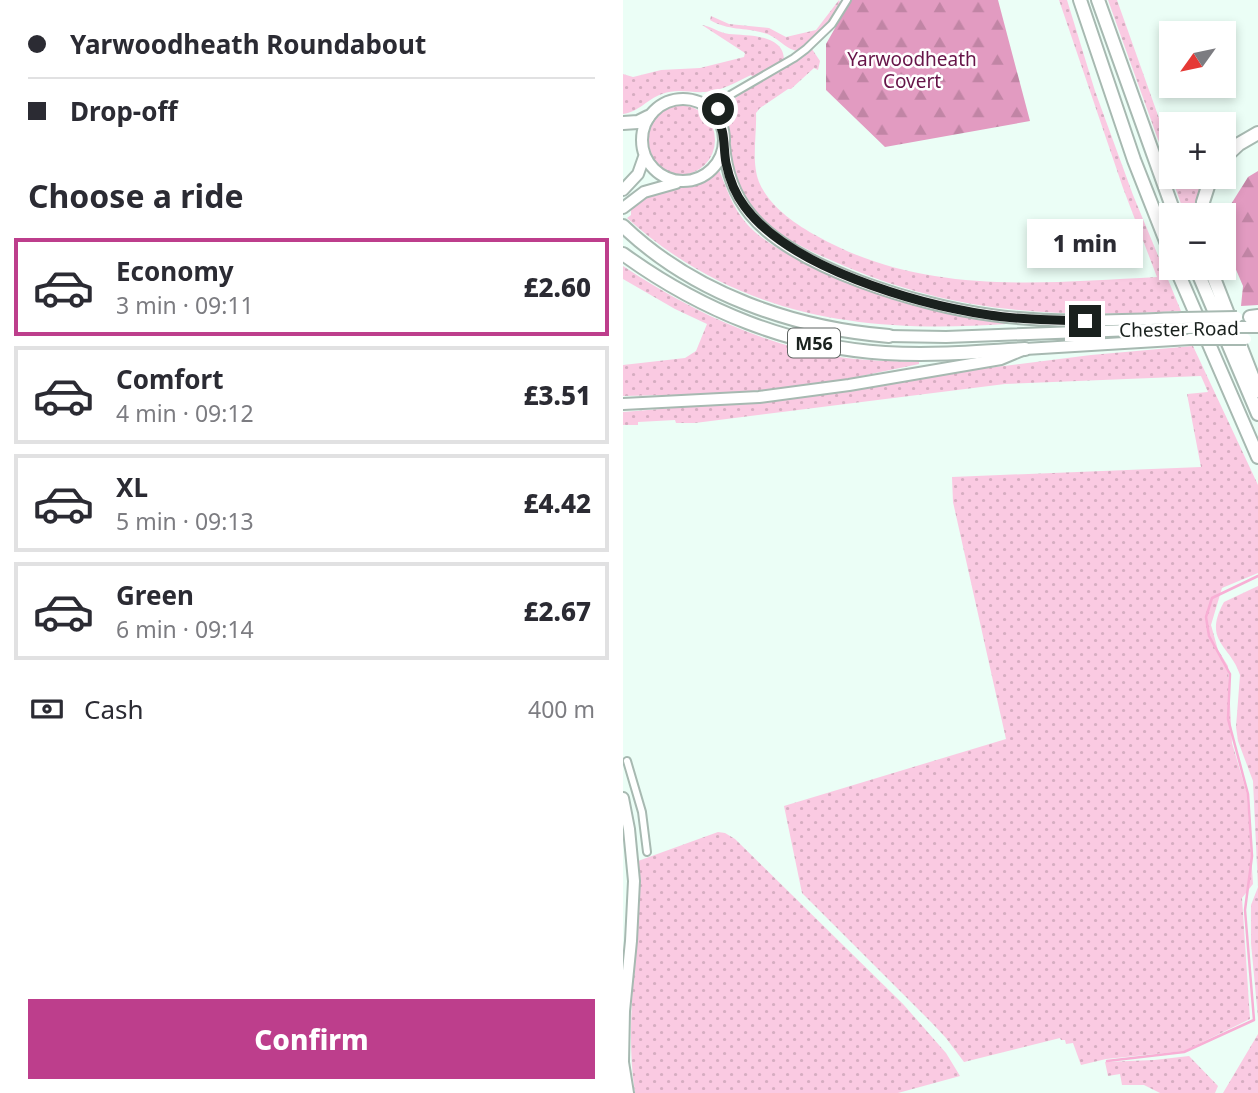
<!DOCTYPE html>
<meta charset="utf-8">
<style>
body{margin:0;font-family:"Noto Sans",sans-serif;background:#f2f2f3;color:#2b2b33;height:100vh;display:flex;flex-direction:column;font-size:26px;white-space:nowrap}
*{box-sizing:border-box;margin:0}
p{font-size:23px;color:#7c7c81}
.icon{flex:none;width:38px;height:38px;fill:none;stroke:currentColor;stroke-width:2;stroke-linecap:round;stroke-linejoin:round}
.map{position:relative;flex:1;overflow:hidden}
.details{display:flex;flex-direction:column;background:#fff;width:623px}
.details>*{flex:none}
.guide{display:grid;align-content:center;height:154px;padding:0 28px;background:#fff}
.needle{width:46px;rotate:237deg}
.tools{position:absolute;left:536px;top:21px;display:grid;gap:14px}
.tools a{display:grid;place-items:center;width:77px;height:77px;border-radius:0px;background:#fff;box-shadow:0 4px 10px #0003;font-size:35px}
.end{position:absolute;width:32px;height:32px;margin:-16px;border:9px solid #1a211e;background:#fff;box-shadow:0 0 0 4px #fff}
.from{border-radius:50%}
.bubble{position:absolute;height:49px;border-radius:0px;background:#fff;box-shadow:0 4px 10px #0003;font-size:23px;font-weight:800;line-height:49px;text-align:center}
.guide b{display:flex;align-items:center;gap:24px;height:66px;font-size:26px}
.guide b+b{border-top:2px solid #e1e1e2}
.guide i{width:18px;height:18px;background:#2b2b33}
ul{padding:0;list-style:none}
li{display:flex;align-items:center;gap:21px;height:98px;margin:0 14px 10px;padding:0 14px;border:4px solid #e1e1e2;border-radius:0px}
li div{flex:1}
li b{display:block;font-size:26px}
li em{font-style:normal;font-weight:800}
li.active{border-color:#bd3e8c}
li>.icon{width:63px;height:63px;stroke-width:1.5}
h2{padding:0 28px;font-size:32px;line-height:84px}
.pay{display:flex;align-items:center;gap:18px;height:77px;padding:0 28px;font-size:26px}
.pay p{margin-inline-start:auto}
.primary-button{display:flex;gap:14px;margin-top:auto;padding:14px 28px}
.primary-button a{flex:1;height:80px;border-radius:0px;background:#bd3e8c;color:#fff;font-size:28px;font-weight:800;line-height:80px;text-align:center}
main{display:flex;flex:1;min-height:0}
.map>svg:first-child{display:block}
</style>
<main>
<section class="details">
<div class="guide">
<b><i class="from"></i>Yarwoodheath Roundabout</b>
<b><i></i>Drop-off</b>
</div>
<h2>Choose a ride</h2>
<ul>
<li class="active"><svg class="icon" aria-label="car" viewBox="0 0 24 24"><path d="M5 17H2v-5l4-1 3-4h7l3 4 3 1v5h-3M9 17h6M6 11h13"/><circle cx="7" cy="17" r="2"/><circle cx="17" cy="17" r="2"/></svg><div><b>Economy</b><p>3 min · 09:11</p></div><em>£2.60</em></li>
<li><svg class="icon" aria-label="car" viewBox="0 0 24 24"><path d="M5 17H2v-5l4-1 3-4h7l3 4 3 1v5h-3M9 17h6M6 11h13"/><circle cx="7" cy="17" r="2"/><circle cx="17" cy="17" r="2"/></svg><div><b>Comfort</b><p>4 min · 09:12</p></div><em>£3.51</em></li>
<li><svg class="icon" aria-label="car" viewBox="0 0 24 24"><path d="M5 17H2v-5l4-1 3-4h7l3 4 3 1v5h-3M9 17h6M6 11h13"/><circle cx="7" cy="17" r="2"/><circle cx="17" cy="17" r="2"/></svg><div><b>XL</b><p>5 min · 09:13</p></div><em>£4.42</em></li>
<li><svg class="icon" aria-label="car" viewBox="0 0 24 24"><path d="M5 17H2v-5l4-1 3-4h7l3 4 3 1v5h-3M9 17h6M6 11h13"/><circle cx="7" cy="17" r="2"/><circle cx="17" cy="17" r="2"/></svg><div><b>Green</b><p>6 min · 09:14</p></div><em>£2.67</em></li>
</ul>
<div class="pay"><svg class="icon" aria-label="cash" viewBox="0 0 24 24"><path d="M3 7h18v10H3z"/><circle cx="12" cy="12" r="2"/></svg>Cash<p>400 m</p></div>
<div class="primary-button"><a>Confirm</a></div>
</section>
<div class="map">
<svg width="635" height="1093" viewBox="0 0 635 1093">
<defs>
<pattern id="grass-dots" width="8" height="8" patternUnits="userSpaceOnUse" patternTransform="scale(1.75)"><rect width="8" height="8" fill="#facae2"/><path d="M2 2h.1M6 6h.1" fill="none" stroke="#d6adc1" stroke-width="1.8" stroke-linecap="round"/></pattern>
<pattern id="forest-firs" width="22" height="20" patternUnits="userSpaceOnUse" patternTransform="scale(1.75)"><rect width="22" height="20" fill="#e29bc1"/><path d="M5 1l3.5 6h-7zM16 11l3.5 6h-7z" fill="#c185a5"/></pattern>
</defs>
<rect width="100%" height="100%" fill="#ebfef6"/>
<!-- grass -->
<path fill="url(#grass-dots)" d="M216 0 218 4C207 21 193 41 175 51 163 50 154 36 141 33 121 27 106 31 87 20L88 16 106 24 146 28 163 37 193 30Z
M436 0H444L472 91 510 195 558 311C431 318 328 314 210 261 179 248 148 233 128 205 112 183 108 161 105 135 104 126 100 118 101 109 125 82 161 72 189 49L197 61 195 70 191 68 168 89H165L137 108 133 113C134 134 128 162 136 182 146 206 172 224 194 236 300 296 417 283 534 277L500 188Z
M485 0H494L548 152V177H557L561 187 576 184 579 177H582L574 200 573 215H562Z
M79 25C88 26 96 33 106 34 123 36 162 33 161 61L130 77 128 75C113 82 99 91 82 92 67 93 54 88 39 94 24 99 16 112 0 114V74L10 77 38 70 77 68 121 57 122 53Z
M22 140a35 35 0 1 1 70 0a35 35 0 1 1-70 0Z
M95 168C106 193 110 212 132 232 148 246 168 256 188 265 249 295 315 316 384 322L383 324C241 334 114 317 4 218L8 215V209C16 203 23 197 32 194 55 185 78 188 95 168Z
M0 266C66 310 137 344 216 357 242 361 269 361 296 362V364L224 379 159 388 97 394 0 396V365L62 358 73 351 84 324 52 309 0 279Z
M570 346 635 485V573L599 588 588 625 595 650 605 666 609 743 624 794 630 884 619 898 627 1019 561 1051 483 1059 458 1065 450 1043 443 1044 442 1040H438L437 1038 341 1062 323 1038 308 1022 179 893 161 806 383 739 330 502 329 477 578 467 564 394 585 392 578 376 382 384 72 423H53L52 420 15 422V425H0V412L174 398 340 371 468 355Z
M635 586V1018L628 943V905L635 887 630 781 615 741 613 727 617 675C608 645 579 642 601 602Z
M95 832 102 833 112 839 280 1004 323 1053 337 1076 275 1093H12C0 1014 19 940 15 861Z
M635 1034V1093H600Z
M566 1056 595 1086 592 1093H537L521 1085H499L497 1074 485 1076 482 1062 531 1060Z"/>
<!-- forest -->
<path fill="url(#forest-firs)" d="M228 0H375L407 121 262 147 203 90V44Z
M635 171V305L618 306 620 286 608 258 600 217 625 177Z"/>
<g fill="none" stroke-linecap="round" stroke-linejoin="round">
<!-- stream -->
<path stroke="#f8afd5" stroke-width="2.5" d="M484 1061 561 1052 631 1020 622 910 629 856 625 794 605 719 607 674 586 636 583 617 589 598 635 576"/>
<defs>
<path id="minor" d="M74 102 102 98 171 58 183 49 209 24 224 0
M93 117 102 98
M4 761 19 812 24 852"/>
<path id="primary" d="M0 798 6 829 11 881 8 941 1 1011 0 1062
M0 1062 5 1093"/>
<path id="trunk" d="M19 140a41 41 0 1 1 82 0a41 41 0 1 1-82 0Z
M101 145C103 171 110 193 127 214 171 269 299 306 368 315 431 324 495 320 559 318
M0 190 15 174 21 157
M0 208 21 192 53 183
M618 327H635
M266 336 323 337 563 328
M0 404 136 397 226 385 378 359 402 349 567 339"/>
<path id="motorway" d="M457 0 511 160 548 254
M475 0 552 215
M0 123 15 122 25 117
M600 159 616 144 635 133
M579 215 580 202 588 177
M0 226C71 294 170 328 266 336
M0 254C77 310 167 347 262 353 309 356 356 352 402 349
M553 268 635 457
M573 268 635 414
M587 268 635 391
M627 317 635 316"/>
</defs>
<!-- minor casing -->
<use href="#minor" stroke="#a7b9b1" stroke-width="10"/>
<!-- primary casing -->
<use href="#primary" stroke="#a7b9b1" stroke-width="14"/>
<!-- trunk casing -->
<use href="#trunk" stroke="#a7b9b1" stroke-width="14"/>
<!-- motorway casing -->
<use href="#motorway" stroke="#a7b9b1" stroke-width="16"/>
<!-- minor -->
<use href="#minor" stroke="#fff" stroke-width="6"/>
<!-- primary -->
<use href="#primary" stroke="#fff" stroke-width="10"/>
<!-- trunk -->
<use href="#trunk" stroke="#fff" stroke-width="10"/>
<!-- motorway -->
<use href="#motorway" stroke="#fff" stroke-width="12"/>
<defs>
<path id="trunk-bridge" d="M559 318 614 317
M563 328 618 327
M567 339H623"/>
</defs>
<!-- trunk-bridge casing -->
<use href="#trunk-bridge" stroke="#a7b9b1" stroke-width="14" stroke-linecap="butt"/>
<!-- trunk-bridge -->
<use href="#trunk-bridge" stroke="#fff" stroke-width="10"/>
</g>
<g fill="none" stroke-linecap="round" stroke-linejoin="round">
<!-- route -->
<path stroke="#1a211e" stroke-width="9" d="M95 109 93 117C103 131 100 147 103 163 106 178 112 194 122 207 167 268 293 304 366 315 398 320 430 320 462 321"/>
</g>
<g text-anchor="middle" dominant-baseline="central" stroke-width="5" stroke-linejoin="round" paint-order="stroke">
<!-- shield labels -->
<rect fill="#fff" stroke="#5f6462" stroke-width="2" x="165" y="328.5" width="52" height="29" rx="5"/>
<g font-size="18" font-weight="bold" fill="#1a211e">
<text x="191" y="343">M56</text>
</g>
<!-- park labels -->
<g font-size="19" fill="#661448" stroke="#fff">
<text x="289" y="59">Yarwoodheath<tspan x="289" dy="22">Covert</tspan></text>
</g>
<!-- street labels -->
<g font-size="19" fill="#1a211e" stroke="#fff">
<text transform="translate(556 329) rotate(-1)">Chester Road</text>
</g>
</g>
</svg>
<div class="tools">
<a><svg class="needle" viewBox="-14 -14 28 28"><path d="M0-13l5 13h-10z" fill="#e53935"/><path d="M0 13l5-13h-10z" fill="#7c7c81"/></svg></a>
<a>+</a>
<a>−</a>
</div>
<i class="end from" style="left:95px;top:109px"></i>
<i class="end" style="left:462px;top:321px"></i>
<div class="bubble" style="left:404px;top:219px;width:116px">1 min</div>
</div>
</main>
